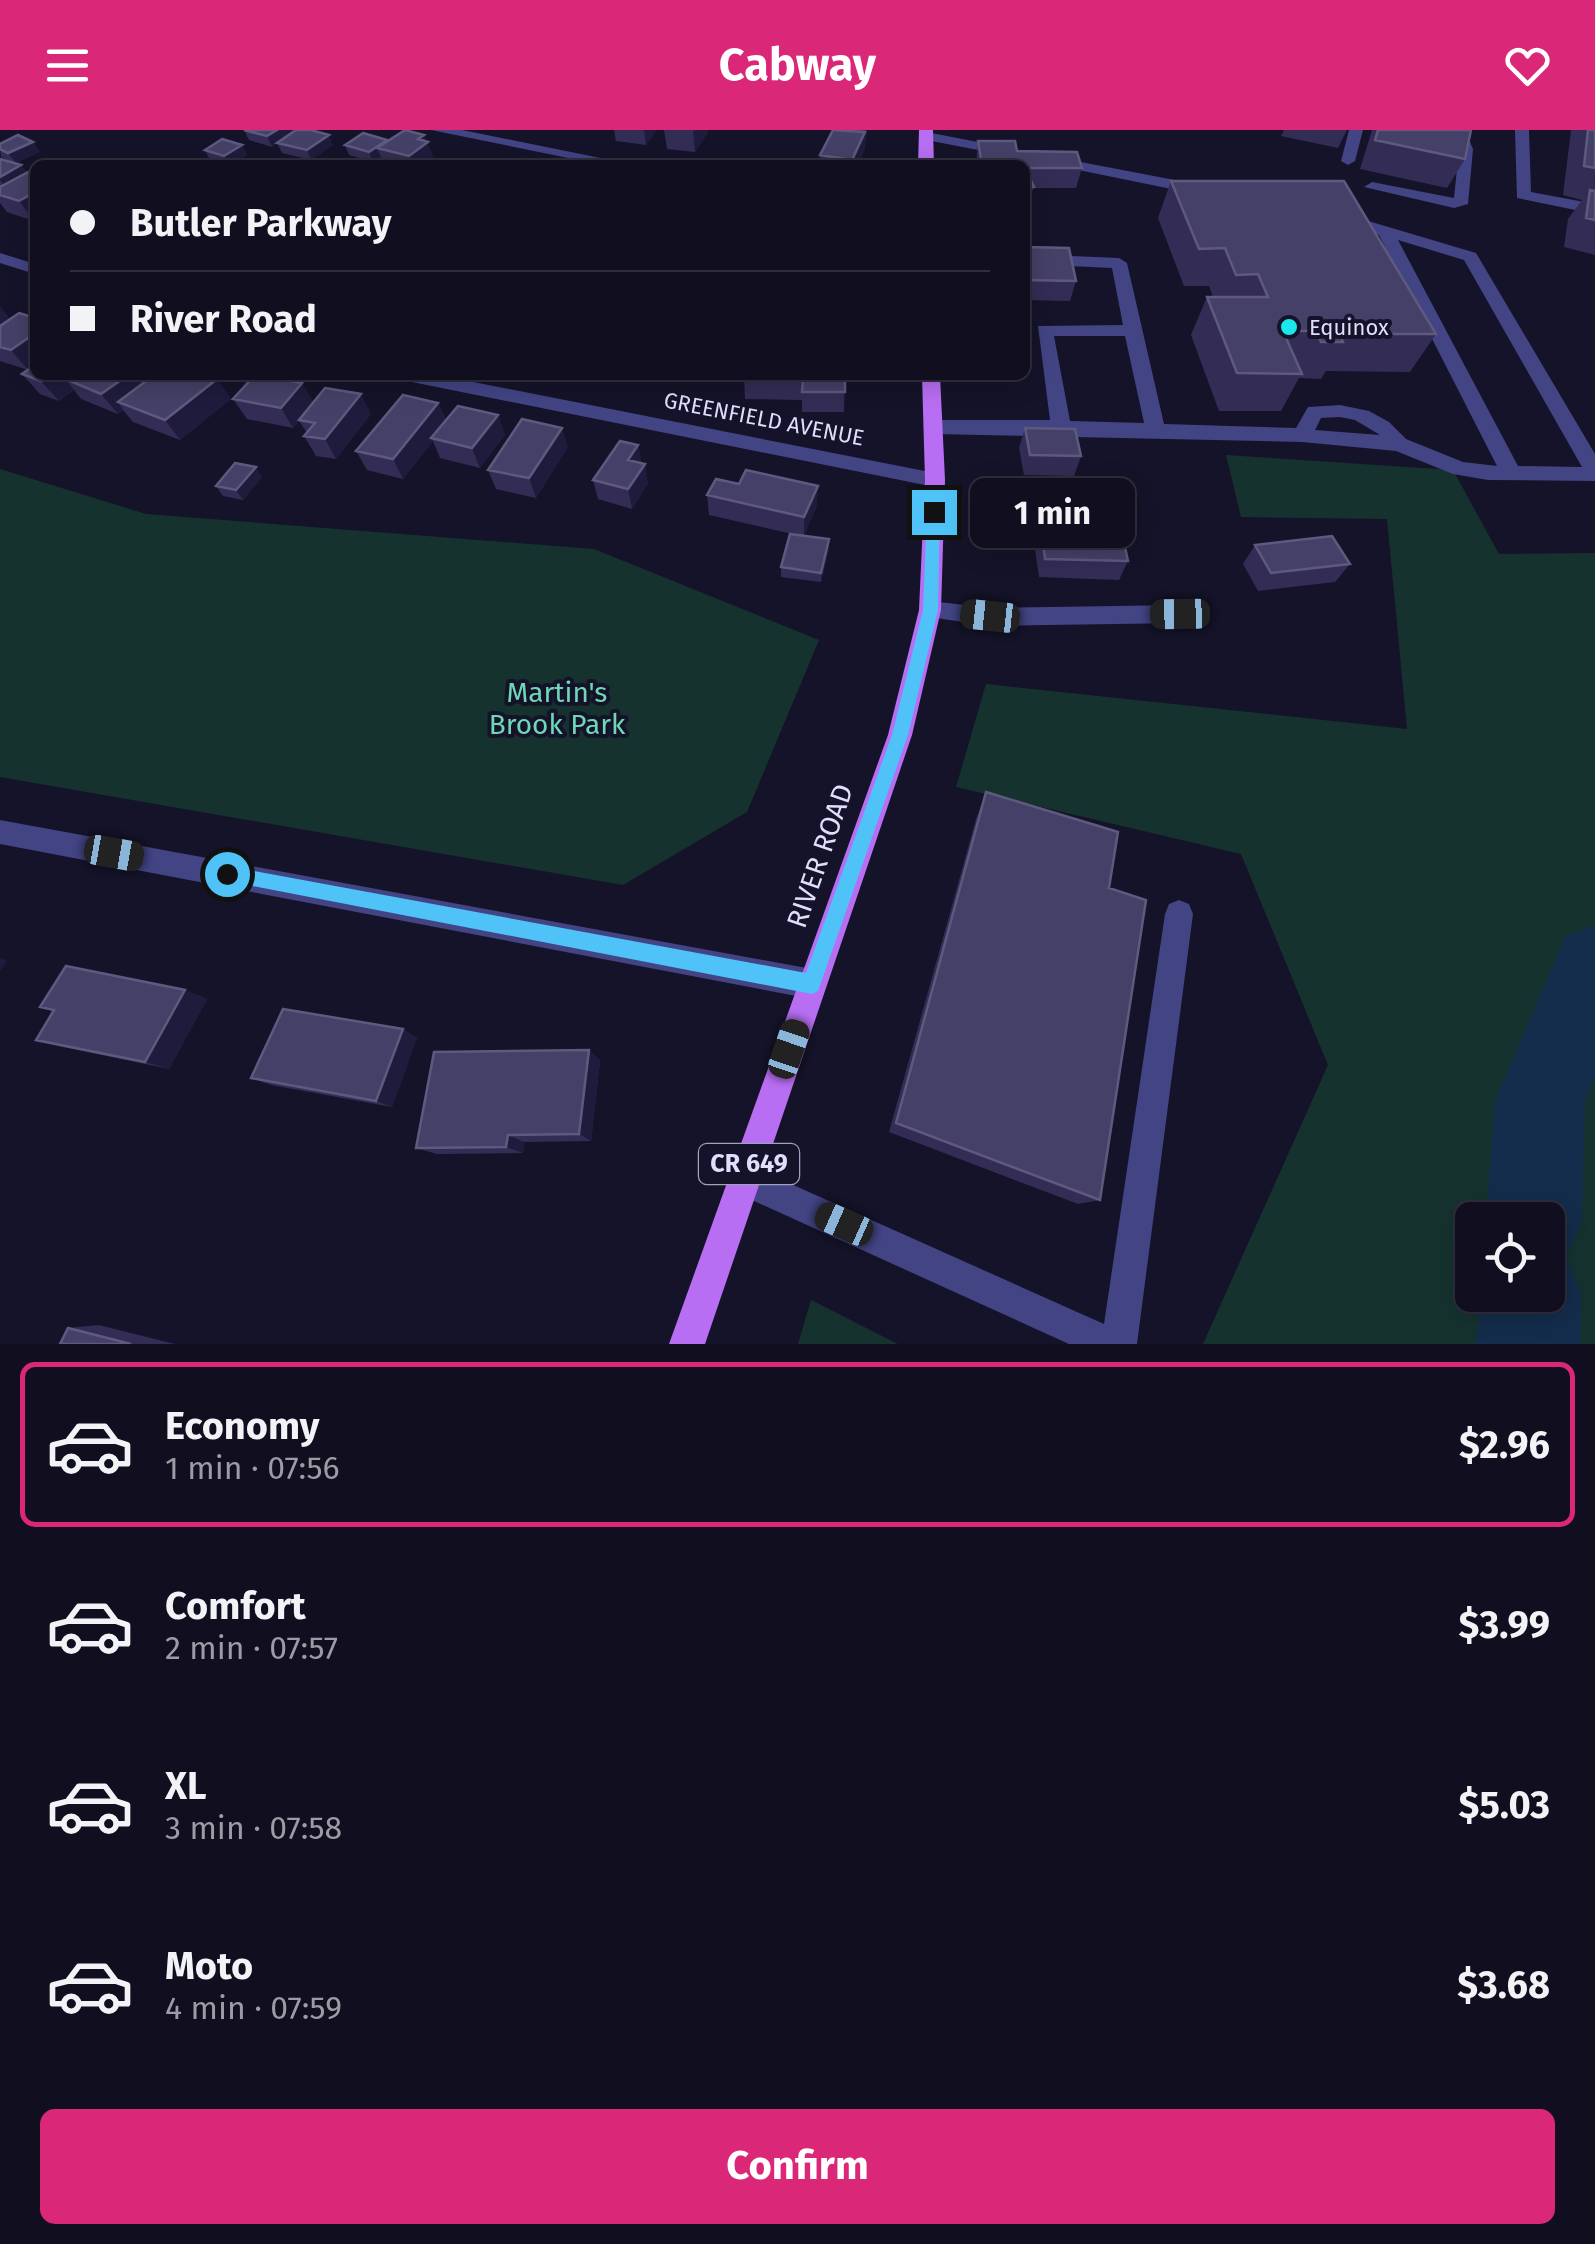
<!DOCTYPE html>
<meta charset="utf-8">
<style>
body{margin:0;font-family:"Fira Sans",sans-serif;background:#191728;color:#f1f3f6;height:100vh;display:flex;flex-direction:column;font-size:38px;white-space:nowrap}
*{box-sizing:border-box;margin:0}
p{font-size:32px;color:#9c9ca4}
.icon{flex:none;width:55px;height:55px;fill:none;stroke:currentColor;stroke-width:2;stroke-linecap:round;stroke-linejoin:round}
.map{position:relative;height:1214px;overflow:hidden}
.sheet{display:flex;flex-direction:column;background:#100e1f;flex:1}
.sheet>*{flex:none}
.hud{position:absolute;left:30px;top:30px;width:1000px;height:220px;border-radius:15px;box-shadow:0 5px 25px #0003,0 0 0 2px #302e3d;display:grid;align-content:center;height:220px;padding:0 40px;background:#100e1f}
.controls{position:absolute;left:1455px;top:1072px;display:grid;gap:20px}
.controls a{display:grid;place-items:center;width:110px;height:110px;border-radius:15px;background:#100e1f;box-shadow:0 5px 25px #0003,0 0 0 2px #302e3d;font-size:50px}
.end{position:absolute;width:45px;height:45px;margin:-22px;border:12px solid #4fc3f7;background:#111;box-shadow:0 0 0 5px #111}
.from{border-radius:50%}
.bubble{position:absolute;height:70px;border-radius:15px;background:#100e1f;box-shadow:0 5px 25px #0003,0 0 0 2px #302e3d;font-size:32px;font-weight:700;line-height:70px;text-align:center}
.car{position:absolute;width:30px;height:60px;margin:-30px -15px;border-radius:12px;box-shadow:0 0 8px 2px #0007;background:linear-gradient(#222 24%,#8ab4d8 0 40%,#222 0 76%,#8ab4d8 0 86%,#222 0)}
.hud b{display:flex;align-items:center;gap:35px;height:95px;font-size:38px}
.hud b+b{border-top:2px solid #302e3d}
.hud i{width:25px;height:25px;background:#f1f3f6}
ul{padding:18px 0 0;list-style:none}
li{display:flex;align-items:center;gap:30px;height:165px;margin:0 20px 15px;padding:0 20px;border:5px solid transparent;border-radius:15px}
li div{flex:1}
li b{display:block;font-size:38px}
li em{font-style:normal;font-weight:700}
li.active{border-color:#db2777}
li>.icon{width:90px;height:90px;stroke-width:1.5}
.primary-button{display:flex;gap:20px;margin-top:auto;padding:20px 40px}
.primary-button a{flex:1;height:115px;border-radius:15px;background:#db2777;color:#fff;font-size:40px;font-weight:700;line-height:115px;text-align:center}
header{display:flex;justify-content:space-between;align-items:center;height:130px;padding:0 40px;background:#db2777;color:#fff;font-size:45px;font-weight:700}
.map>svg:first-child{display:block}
</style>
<header><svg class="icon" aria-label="menu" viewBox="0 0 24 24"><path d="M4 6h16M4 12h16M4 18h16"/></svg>Cabway<svg class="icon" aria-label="heart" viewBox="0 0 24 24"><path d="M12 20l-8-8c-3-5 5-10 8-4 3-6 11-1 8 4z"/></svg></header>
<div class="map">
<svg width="1595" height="1214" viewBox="0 0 1595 1214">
<rect width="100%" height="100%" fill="#151329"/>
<!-- green -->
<path fill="#16322f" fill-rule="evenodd" d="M1226 325 1453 340 1499 424 1595 423V1214H1203L1328 935 1241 724 956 657 986 554 1407 599 1387 389 1241 387ZM1472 1090H1548V1165H1472Z
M0 339 146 384 594 419 819 510 747 682 623 755 0 647Z
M811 1170 898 1214H798Z"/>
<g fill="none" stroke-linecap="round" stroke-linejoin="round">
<!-- river -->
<path fill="#142d4c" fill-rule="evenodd" d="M1595 795V946L1585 971 1582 1090 1568 1124 1561 1127 1567 1129 1581 1165 1580 1214H1476L1481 1165H1548V1090H1486L1495 971 1565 807Z"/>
<!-- minor -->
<path fill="#424484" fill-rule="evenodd" d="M431 0H462L635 35H603Z
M1349 0H1363L1355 31 1348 35 1341 31Z
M1451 0H1465L1473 19 1468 74 1454 78 1364 57 1372 52 1454 68 1459 19Z
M1515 0H1529L1531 62 1595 74V84L1517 68Z
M926 2 1009 18 1016 22 1009 26 921 9 919 6Z
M1049 26 1201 55 1209 60 1201 65 1044 33 1042 30Z
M1338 82 1476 123 1595 324V351L1488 350 1453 344 1396 321 1302 312 933 304 923 297 933 290H1050L1038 196 1123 195 1112 138 1025 134V124L1119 128 1127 133 1164 294 1296 298 1308 277 1340 275 1369 281 1389 292 1406 309 1463 332 1497 336 1379 105 1332 90V84ZM1398 110 1464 130 1582 337 1518 336ZM1054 206H1125L1144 293 1070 291ZM1340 287 1355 290 1380 305 1315 300 1321 288Z
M0 123 35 134V144L0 133Z
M398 245H438L935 343 945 350 935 357 407 251Z
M930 471 991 478 1180 475 1191 484 1180 493 991 496 922 486 919 480Z
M0 690 812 839 822 844 827 854 822 864 812 869 0 714Z
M1179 770 1189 774 1193 784 1137 1214H1069L732 1061 728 1049 732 1037 744 1033 1104 1194 1165 784 1169 774Z"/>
<!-- major -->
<path fill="#b86ef3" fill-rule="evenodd" d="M919 0H933L934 35H918Z
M922 245H940L945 350 941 480 912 605 705 1214H669L888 605 919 480 925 350Z"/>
</g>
<!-- wall -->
<path fill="#332d55" d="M244 0 333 15 311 30 282 23 277 13 272 17 249 10Z
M614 0H656L646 15 616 11Z
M664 0H708V2L695 22 667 19Z
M833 0H867L864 21 858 35H820V25Z
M1284 0H1347L1338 18 1281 6Z
M1372 0H1471L1465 29 1447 58 1360 39Z
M1571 0H1595V125L1564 117 1568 89 1582 70 1563 65Z
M424 5 435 32 431 35H384L381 27 373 32 349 25 345 15 387 10 388 11Z
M978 11 1082 38 1076 58H1033L1025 92V35H976Z
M33 12 40 22 16 33 21 35 27 43 35 39 34 91 7 82 0 73V29L15 33 1 27 0 14Z
M242 15 247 25 231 35 210 30 205 20Z
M1171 51 1436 204 1410 242 1326 241 1321 249 1299 248 1281 281H1219L1191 205 1207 167H1213L1209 156H1184L1158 88Z
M1025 117 1076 151 1070 171 1025 170Z
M0 177 10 189 35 188V245L217 249 231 269 180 310 133 292 123 280 118 284 81 269 74 260 59 271 40 264 22 244 28 240 0 231Z
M744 245H845L844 282H802V270L745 269Z
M302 253 313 273 371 284 336 329 316 326 304 306 307 303 299 291 293 298 247 289 233 269Z
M438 273 446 291 498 285 505 305 480 338 440 328 433 311 403 349 367 340 356 321Z
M1025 298 1081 326 1074 346 1024 345 1019 318Z
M638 315 641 333 648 353 632 379 598 369 593 350Z
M568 317 536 368 496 359 488 340Z
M262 347 243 370 223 366 216 356Z
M707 365 817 375 804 406 829 419 821 452 781 447V437L797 405 709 385Z
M1040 393 1128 431 1119 450 1039 447 1034 412Z
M1255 415 1350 434 1335 452 1258 461 1243 434Z
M986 662 1109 758 1100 1070 1078 1074 889 1002 976 689Z
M185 860 207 869 169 939 64 917 36 910 53 881 40 877Z
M403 899 417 908 392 977 271 955 251 948Z
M589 920 600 931 591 1011 524 1012 523 1023 437 1024 416 1018Z
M99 1195 175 1214H60L68 1198Z"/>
<!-- shaded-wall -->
<path fill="#1f1b3c" d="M277 0H297L272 17 267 6Z
M644 0H656L646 15Z
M694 0H708V2L695 22 693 2Z
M865 0H867L864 21 858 35H852V30Z
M329 5 333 15 311 30 307 20Z
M424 5 435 32 431 35H412L409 26 418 9Z
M387 10 391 20 377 18 381 27 373 32 369 22Z
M33 12 40 22 16 33 8 23Z
M242 15 247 25 229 35 224 26Z
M21 35 35 54 13 68 0 50V47Z
M35 62V91H34L19 71Z
M0 177 16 197 0 207Z
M35 203V229L29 227 35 236 29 241 11 220Z
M50 245H95L65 249 74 260 59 271 41 251Z
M128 245H170L118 272 123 280 118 284 101 264Z
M217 249 231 269 180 310 165 290Z
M302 253 314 273 293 298 281 278Z
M361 264 371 284 336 329 325 309Z
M438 273 446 293 431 308 433 311 403 349 393 329Z
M498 285 505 305 480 338 472 318Z
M562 298 568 317 536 368 529 348Z
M638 315 642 335 628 330Z
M645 334 648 353 632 379 628 359Z
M256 337 262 347 243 370 236 360Z
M818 356 817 375 804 406V387Z
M829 409V419L821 452V443Z
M0 828 7 831 0 841Z
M185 860 207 869 169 939 145 932Z
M403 899 417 908 392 977 376 971Z
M589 920 600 931 591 1011 579 1004Z
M508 1005 524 1012 523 1023 506 1017Z"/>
<!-- building -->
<path fill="#454067" stroke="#5e597e" stroke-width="2.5" d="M244 0H277L267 6Z
M296 0H311L329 5 307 20 277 13Z
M405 0 424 5 418 9 428 12 409 26 377 18Z
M833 0 865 2 852 30 820 25Z
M1378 0H1471L1465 29 1375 10Z
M1588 0H1595V38L1584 36Z
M363 3 387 10 369 22 345 15Z
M18 5 33 12 8 23 0 19V14Z
M222 9 242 15 224 26 205 20Z
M978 11H1015L1017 21 1077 22 1082 38H1025V35H982Z
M0 29 21 35 0 47Z
M522 29 551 34 550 35H517Z
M464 31 490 35H461Z
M34 39H35V62L19 71 0 65V57Z
M1025 46H1029L1034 57 1025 58Z
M1171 51H1344L1436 204H1339L1343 212H1321L1316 201H1283L1302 244 1237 243 1207 167H1268L1258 144 1236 145 1225 118 1199 119Z
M1590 60 1595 61V90L1586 88Z
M1025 117 1069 118 1076 151 1025 150Z
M19 183 35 188V203L11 220 0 217V196Z
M35 235V245H50L41 251 22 244Z
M70 245H128L101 264 65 249Z
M154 245H207L217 249 165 290 118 272Z
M255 245H256L302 253 281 278 233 269Z
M744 245H845V262H802L803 250 744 249Z
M325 258 361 264 325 309 304 306 315 293 299 290Z
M403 265 438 273 393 329 356 321Z
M458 276 498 285 472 318 431 308Z
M522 289 562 298 529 348 488 340Z
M1025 298 1075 299 1081 326 1030 325Z
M620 311 638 315 628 330 645 334 628 359 593 350Z
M235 333 256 337 236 360 216 356Z
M746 340 818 356 804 387 707 365 716 349 739 354Z
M1040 393 1120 395 1128 431 1045 429Z
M790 404 829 409 821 443 781 437Z
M1332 406 1350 434 1271 443 1255 415Z
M986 662 1118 702 1109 758 1146 770 1100 1070 896 993Z
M66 836 185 860 145 932 36 910 54 880 40 877Z
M283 879 403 899 376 971 251 948Z
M589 920 579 1004 508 1005 506 1017 416 1018 434 922Z
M68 1198 131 1214H60Z"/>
<!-- route -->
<path fill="#4fc3f7" d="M934 377 940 382 938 480 908 605 818 861 812 864 221 750 218 744 227 736 806 843 892 605 923 480 927 382Z"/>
<!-- markers -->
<circle fill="#1ae6ec" stroke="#151329" stroke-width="4" cx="1289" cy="197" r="10"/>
<g text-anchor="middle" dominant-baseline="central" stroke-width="8" stroke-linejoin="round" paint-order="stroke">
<!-- far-poi labels -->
<g font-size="22" fill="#dfdefc" stroke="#151329" text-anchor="start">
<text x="1309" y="197">Equinox</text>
</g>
<!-- far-street labels -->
<g font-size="22" fill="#dfdefc" stroke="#151329">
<text transform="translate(764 289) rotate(11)">GREENFIELD AVENUE</text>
</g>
<!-- shield labels -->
<rect fill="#151329" stroke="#a2a1bd" stroke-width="2.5" x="699" y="1014" width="100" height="40" rx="8"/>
<g font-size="25" font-weight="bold" fill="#dfdefc">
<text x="749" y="1034">CR 649</text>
</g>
<!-- park labels -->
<g font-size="28" fill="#6ed8b6" stroke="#151329">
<text x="557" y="562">Martin's<tspan x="557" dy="32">Brook Park</tspan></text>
</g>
<!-- street labels -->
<g font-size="28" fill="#dfdefc" stroke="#151329">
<text transform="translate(820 726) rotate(-71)">RIVER ROAD</text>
</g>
</g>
</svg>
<div class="controls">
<a><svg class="icon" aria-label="locate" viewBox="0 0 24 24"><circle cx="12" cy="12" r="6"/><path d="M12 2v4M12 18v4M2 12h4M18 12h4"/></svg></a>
</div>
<i class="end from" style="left:227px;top:744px"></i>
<i class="end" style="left:934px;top:382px"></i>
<div class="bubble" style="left:970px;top:348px;width:165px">1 min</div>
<i class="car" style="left:1180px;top:484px;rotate:269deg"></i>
<i class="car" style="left:990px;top:486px;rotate:276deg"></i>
<i class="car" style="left:114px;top:723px;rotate:100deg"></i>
<i class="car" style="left:789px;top:919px;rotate:19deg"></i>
<i class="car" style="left:844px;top:1094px;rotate:294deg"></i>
<div class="hud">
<b><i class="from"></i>Butler Parkway</b>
<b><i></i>River Road</b>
</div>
</div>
<section class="sheet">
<ul>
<li class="active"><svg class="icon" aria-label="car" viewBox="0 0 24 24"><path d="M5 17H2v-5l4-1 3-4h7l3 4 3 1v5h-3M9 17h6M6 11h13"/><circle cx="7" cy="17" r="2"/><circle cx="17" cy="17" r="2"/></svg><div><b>Economy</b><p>1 min · 07:56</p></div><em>$2.96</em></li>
<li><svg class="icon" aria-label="car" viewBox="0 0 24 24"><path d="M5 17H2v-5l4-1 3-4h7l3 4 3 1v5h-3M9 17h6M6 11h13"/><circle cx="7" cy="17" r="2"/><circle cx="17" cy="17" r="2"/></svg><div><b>Comfort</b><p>2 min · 07:57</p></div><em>$3.99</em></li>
<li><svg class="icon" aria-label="car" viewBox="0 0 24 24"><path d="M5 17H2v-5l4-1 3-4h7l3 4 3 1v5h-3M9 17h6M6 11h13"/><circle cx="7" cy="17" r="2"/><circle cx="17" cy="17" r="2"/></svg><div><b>XL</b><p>3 min · 07:58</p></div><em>$5.03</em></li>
<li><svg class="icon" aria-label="car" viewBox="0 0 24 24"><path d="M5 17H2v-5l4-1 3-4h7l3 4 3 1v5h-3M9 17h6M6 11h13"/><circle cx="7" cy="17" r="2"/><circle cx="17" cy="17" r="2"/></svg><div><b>Moto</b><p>4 min · 07:59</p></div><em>$3.68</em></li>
</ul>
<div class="primary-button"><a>Confirm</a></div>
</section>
